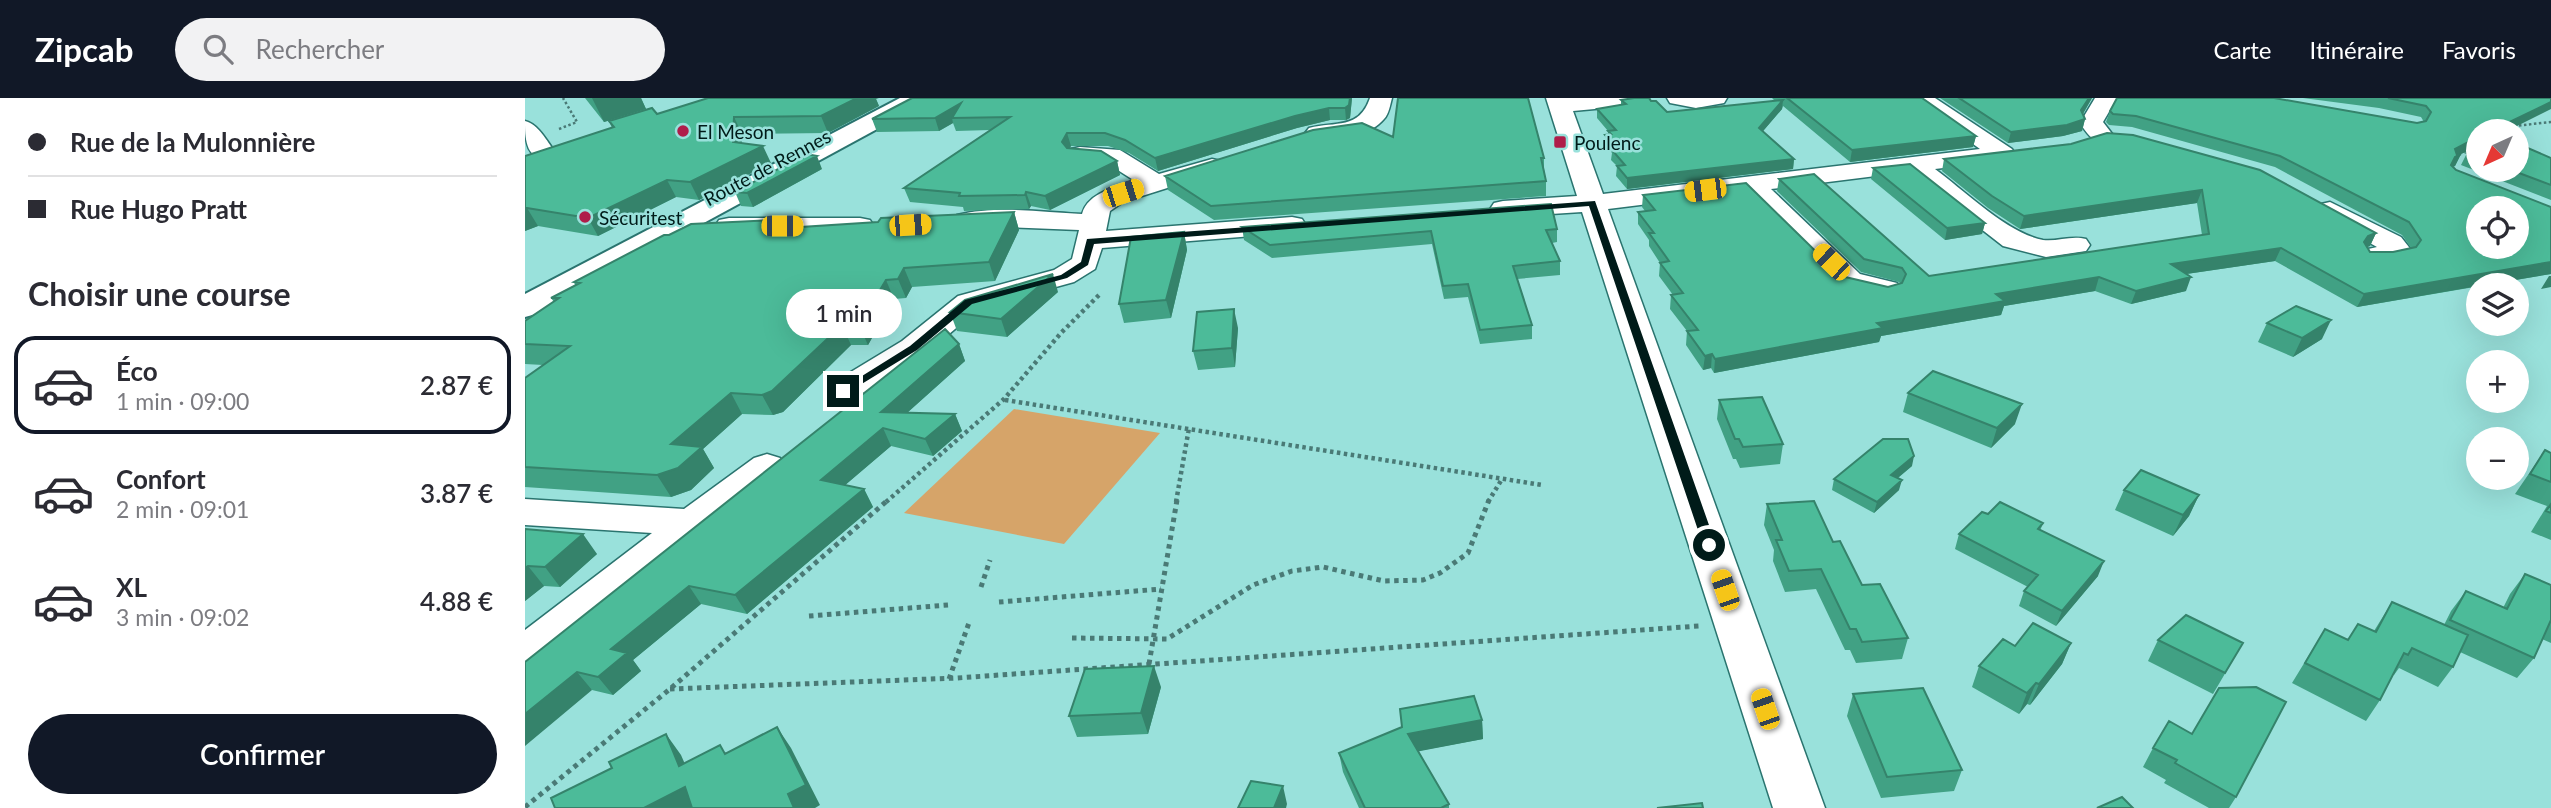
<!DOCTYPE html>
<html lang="fr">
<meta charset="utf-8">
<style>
body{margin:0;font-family:Lato,sans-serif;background:#f2f2f3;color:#2b2b33;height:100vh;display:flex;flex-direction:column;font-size:26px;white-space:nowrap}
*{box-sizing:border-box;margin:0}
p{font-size:23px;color:#7c7c81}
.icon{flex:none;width:38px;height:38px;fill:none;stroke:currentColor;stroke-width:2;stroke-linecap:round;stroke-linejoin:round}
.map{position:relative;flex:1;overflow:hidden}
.side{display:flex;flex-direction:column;background:#fff;width:525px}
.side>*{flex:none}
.banner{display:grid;align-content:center;height:154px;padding:0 28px;background:#fff}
.needle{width:46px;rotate:224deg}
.fabs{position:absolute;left:1941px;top:21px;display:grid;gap:14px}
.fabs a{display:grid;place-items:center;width:63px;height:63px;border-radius:50%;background:#fff;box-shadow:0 7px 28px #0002;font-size:35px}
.end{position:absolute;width:32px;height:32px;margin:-16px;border:9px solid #001b19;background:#fff;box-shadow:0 0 0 4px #fff}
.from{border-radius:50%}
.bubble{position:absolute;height:49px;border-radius:24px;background:#fff;box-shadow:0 7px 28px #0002;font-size:23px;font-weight:600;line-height:49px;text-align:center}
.car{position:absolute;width:21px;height:42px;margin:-21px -10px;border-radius:9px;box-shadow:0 0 5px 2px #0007;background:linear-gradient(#f5c518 24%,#345 0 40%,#f5c518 0 76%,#345 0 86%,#f5c518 0)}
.banner b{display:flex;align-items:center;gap:24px;height:66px;font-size:26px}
.banner b+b{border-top:2px solid #e1e1e2}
.banner i{width:18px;height:18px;background:#2b2b33}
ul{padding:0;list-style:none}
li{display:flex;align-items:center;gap:21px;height:98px;margin:0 14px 10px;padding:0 14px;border:4px solid transparent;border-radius:21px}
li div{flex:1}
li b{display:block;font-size:26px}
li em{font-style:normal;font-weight:600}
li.selected{border-color:#111827}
li>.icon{width:63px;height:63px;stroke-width:1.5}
h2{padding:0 28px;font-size:32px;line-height:84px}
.primary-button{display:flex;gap:14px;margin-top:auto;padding:14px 28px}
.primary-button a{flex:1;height:80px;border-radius:42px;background:#111827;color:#fff;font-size:28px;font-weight:600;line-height:80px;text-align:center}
header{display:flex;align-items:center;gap:42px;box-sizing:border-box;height:98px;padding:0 35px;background:#111827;color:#fff}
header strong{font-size:33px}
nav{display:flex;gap:38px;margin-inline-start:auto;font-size:24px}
.search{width:490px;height:63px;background:#f2f2f3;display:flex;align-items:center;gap:18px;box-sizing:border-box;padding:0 24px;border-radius:38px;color:#7c7c81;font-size:26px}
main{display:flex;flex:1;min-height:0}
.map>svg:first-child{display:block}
</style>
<header>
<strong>Zipcab</strong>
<div class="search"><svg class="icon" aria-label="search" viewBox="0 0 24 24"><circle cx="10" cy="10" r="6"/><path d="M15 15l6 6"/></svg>Rechercher</div>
<nav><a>Carte</a><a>Itinéraire</a><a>Favoris</a></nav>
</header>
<main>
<section class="side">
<div class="banner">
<b><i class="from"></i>Rue de la Mulonnière</b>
<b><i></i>Rue Hugo Pratt</b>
</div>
<h2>Choisir une course</h2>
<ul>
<li class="selected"><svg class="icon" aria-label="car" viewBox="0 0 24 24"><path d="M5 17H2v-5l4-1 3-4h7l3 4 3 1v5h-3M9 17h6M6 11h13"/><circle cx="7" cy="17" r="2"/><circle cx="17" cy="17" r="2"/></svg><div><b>Éco</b><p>1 min · 09:00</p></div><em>2.87 €</em></li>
<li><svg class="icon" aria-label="car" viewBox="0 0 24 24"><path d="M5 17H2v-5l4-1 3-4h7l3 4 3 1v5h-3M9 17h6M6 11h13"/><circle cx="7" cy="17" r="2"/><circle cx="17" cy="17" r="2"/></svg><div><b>Confort</b><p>2 min · 09:01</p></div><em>3.87 €</em></li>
<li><svg class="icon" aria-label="car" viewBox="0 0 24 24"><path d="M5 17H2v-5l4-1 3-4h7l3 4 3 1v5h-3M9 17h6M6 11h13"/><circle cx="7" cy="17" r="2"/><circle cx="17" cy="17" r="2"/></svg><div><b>XL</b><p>3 min · 09:02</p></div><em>4.88 €</em></li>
</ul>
<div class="primary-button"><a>Confirmer</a></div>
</section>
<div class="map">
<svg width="2026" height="710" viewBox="0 0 2026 710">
<rect width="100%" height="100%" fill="#99e1db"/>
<!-- green -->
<path fill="#d6a469" d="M489 311 635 335 539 446 379 415Z"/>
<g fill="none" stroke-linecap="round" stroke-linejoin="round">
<defs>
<path id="minor" d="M845 0H867C865 7 864 16 859 21 843 40 806 46 784 40L780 35 784 30C811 23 834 32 845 0Z
M1021 0H1124L1121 5 1113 7 1048 13 1078 96 1455 51 1384 0H1410L1487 51 1490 56 1487 61 1478 63 1410 71C1440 93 1482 135 1518 142 1532 144 1546 137 1561 141L1565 147 1561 153 1521 159 1478 148 1383 74 1246 91 1335 176 1372 185 1376 191 1372 197 1361 200 1315 189 1220 94 1083 111 1300 710H1248L1057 114 978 119 969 117 965 111 969 105 978 103 1052 98Z
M1142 0H1202L1199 5 1171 10 1145 5Z
M1570 0H1592L1578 24 1588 37 1584 42C1568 46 1563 37 1555 25Z
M0 23C13 26 22 43 30 54L27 59C1 65 0 42 0 23Z
M555 49 595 52 634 76 687 61 696 63 699 68 696 73 598 104 585 113 581 133 767 119 777 121 781 127 777 133 767 135 577 150 570 171 549 184 455 210 399 257 330 300 318 303 306 300 301 293 306 286 377 243 433 198 529 172 547 161 554 132 475 129 442 131 432 129 429 123 432 117C472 107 517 114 557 116 563 94 592 89 610 83L580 64 546 61 543 56 546 51Z
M1805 104 1876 139 1887 153 1883 159C1868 163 1854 168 1839 164L1835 158 1839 152 1852 149 1796 118 1792 112 1796 106Z
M204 120H335L345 122 349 128 345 134 335 136H204L194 134 190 128 194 122Z
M242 356 255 360 261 368 255 376 16 568 0 573V532L127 435 0 427V401L159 411 229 360Z"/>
<path id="major" d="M375 0H403L400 5 11 216 0 219V196Z"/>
</defs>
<!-- minor casing -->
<use href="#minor" stroke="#2a746f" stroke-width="3"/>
<!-- major casing -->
<use href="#major" stroke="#2a746f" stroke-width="4"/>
<!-- path-far2 -->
<path stroke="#4a7a76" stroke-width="2.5" stroke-dasharray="2.5 2.5" stroke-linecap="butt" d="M1989 28 2026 24
M34 31 52 24 38 0"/>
<!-- path-far1 -->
<path stroke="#4a7a76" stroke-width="4.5" stroke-dasharray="3.5 3.5" stroke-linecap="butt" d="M480 302 1017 387
M361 404 479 301 536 235 574 197
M651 404 664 330
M963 404 977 381"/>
<!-- path -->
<path stroke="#4a7a76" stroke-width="5" stroke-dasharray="4.5 4.5" stroke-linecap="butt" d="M456 489 465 462
M474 504 636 491
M284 518 423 507
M547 540 642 541 728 487 767 473 798 469 859 483 898 482 915 475 943 455 964 402
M624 566 652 402
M424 581 445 522
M145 591 432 580 1174 528
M0 709 145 591 363 402"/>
<!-- minor -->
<use href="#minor" fill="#fff" fill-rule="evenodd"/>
<!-- major -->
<use href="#major" fill="#fff" fill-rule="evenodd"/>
</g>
<!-- wall -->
<path fill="#41a184" d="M60 0H116L121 11 79 24Z
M827 0 825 20 821 22H805L772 30 633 73 604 55 583 48H546L544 50 592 63 595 77 525 112 506 108 504 111 439 113 438 109 385 104 379 90 465 32 431 33 428 25 414 33 352 34 347 21Z
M1247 0H1397L1451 38 1448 49 1325 64 1258 8 1257 11 1238 33 1269 61 1268 71 1102 91 1091 78 1092 68 1086 62 1087 55 1080 46V37L1083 36V33L1072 20V11L1096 7V2L1126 3 1142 14 1250 3Z
M1415 0H1567L1558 16 1560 21 1557 33 1538 38 1483 45Z
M1778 0H2026L1953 33V48L1936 56 1930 68 1928 69 2026 176 1832 209 1750 163 1661 176V193L1606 206 1570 193 1479 208 1476 217 1356 238 1354 244 1189 275 1186 270 1178 272 1161 247 1162 233 1145 211 1146 197H1148L1134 178 1135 165 1124 148V142L1113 126V114L1120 113 1117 109 1118 97 1316 178 1363 189 1376 186 1374 184 1336 174 1252 93 1254 81 1404 178 1677 137 1672 105 1495 131 1463 110 1417 73 1419 61 1546 46 1851 135 1845 148 1842 149 1845 154H1868L1886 150 1877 137 1750 69 1607 29 1584 27 1581 24 1585 13 1892 25 1899 24 1896 19 1854 10Z
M351 1 354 8 303 35 217 36 216 45 246 65 174 102 151 99 73 138 13 128 0 133V58L87 30 84 23 132 16Z
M868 39 1019 60V71L1021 83V98L689 122 643 92 640 78Z
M1998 48 2026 60V102L1936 67 1942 55 1953 53V72H1992Z
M1348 70 1460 125 1457 136 1420 142 1346 81Z
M297 71 228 109 216 108 210 94Z
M489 114 494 132 470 183 387 189 381 200 369 201 343 247H326L258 314 248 317 217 316 178 351 189 370 166 392 146 399 0 389V280L18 267 0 266V223L29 204 26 200 50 187 49 184 144 137 251 122 255 130 353 124Z
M717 129 1032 131V144L1027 145 1035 163V177L992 181 1007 227V241L955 246 943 199 919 201 907 146 747 160 719 142Z
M659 134 662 152 646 220 599 225 594 206Z
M533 194 482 239 432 233 425 214Z
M1742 225 1797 241 1768 259 1733 244Z
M713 230 710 269 673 272 668 253Z
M434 246 440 263 382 315 430 316 437 333 408 358 366 348 320 387 339 391 348 409 222 516 176 506 108 562 116 573 88 597 67 592 0 564Z
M1383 295 1490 326 1466 350 1378 314Z
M1194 302 1258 346 1255 366 1215 370 1211 361H1208L1192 321Z
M2020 352 2026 355V442L2006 434 2022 408 1990 396Z
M1387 368 1373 380 1374 392 1349 415 1307 392 1309 381Z
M1599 392 1674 397 1664 418 1648 438 1590 412Z
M1242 406 1308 444 1337 487 1383 540 1377 561 1331 565 1325 552H1320L1291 491 1260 494 1248 463 1249 452 1239 427Z
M1463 416 1518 425 1515 433 1573 478 1531 528 1494 508 1499 493 1503 489 1430 451 1434 436Z
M0 431 72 456 35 489 19 488 0 503Z
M2000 476 2026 487V545L2017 541 2009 560 1992 580 1935 554 1928 569 1913 589 1874 570 1869 577 1868 576 1855 602 1841 623 1767 585 1800 531 1823 542 1849 533 1867 504 1919 527 1926 513 1941 493 1978 510 1985 496Z
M1633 542 1718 545 1688 596 1623 563Z
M1546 545 1537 566 1505 607 1502 606 1494 616 1447 589 1454 568 1490 548Z
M636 589 623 636 552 639 544 618Z
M1328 596 1437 672 1429 693 1356 700 1322 618Z
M957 622 958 641 893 653 924 706V710H834L818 674 814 655Z
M1667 636 1711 699 1704 710H1684L1639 685 1641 682 1618 669 1628 650Z"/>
<!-- shaded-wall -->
<path fill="#35836b" d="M67 0H116L121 11 79 24Z
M332 0H354L351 1 354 8 303 35 296 18Z
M825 0H827L825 20 821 22 820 10Z
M1564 0H1567L1553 24 1556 12Z
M1258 2 1257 11 1233 39 1234 30Z
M2026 4V11L1982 33H1966Z
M436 5 427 20 428 25 414 33 410 20Z
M804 10 805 22 772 30 633 73 630 60 770 18Z
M209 19 217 36 216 59 238 48 246 65 174 102 165 84 208 44Z
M1560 21 1557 33 1538 38 1483 45 1486 34Z
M542 35 546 48 541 57 537 44Z
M1451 38 1448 49 1325 64 1327 52Z
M1953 39V48L1936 56 1930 68 1924 70 1930 51Z
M292 58 297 71 228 109 222 95Z
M1269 61 1268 71 1102 91V80Z
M592 63 595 77 525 112 520 98Z
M142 82 151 99 73 138 63 120Z
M1677 92 1672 105 1495 131 1499 118Z
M501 94 506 108 504 111 500 97Z
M0 110H2L13 128 0 133Z
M489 114 494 132 470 183 464 164Z
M251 122 260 140 244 131Z
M1460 125 1457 136 1420 142 1422 130Z
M659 134 662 152 646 220 641 202Z
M1851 135 1845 148 1837 151 1839 144 1843 138Z
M1756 150 1750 163 1641 179 1646 166Z
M2026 164V176L1960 187H1953V188L1832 209 1839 196Z
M379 170 387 189 381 200 373 181Z
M528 176 533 194 482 239 476 221Z
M2024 178H2026V189L2016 191Z
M1574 179 1570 193 1479 208 1476 217 1356 238 1354 244 1189 275 1190 261 1352 225 1471 196Z
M1666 179 1661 193 1606 206 1611 193Z
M361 182 369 201 343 247 334 227Z
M709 211 713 230 710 269 707 250Z
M1806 222 1797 241 1768 259 1777 240Z
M317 227 326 247 258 314 248 317 237 297Z
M434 246 440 263 364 331 356 314Z
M1187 256 1186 270 1178 272 1180 258Z
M206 295 217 316 178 351 189 370 166 392 146 399 132 377 146 346Z
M1497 306 1490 326 1466 350 1472 330Z
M430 316 437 333 408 358 400 341Z
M358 330 366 348 305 400 296 382Z
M1389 358 1387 368 1364 387 1366 377Z
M1377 382 1374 392 1349 415 1352 404Z
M339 391 348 409 222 516 210 497Z
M1674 397 1664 418 1648 438 1658 417Z
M58 436 72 456 35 489 20 469Z
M1579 463 1573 478 1531 528 1537 513Z
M3 468 19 488 0 503V470Z
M164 488 176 506 108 562 116 573 88 597 73 579 86 551Z
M1546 545 1537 566 1505 607 1514 586Z
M629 568 636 589 623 636 616 615Z
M52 574 67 592 0 648V616Z
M1511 585 1502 606 1494 616 1502 595Z
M957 622 958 641 885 655 883 636Z
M252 629 266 650 295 707 290 710H269L263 696Z
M141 636 156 657 170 689 154 668Z
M758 688 762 706 761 710H749Z
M160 689 176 710H119Z"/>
<!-- building -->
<path fill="#4cbb99" stroke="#35836b" stroke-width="2" fill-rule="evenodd" d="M183 0H332L296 18 209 19 208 44 238 48 165 84 142 82 63 120 2 110H0V58L89 29 84 23 127 10 132 16Z
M387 0H825L824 7 820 10H804L770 18 630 60 600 42 580 35H542L537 44 542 50 576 53 592 63 520 98 501 94 500 97 434 98 435 95 379 90 485 19 427 20 436 5 410 20 347 21Z
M873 0H1003L1019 60H1016L1021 83 686 108 640 78 788 32 837 25 868 39Z
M1109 0H1124L1126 3H1131L1142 14 1258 2 1234 30 1269 61 1102 80 1092 68 1100 67 1087 52H1093L1080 37 1086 36 1083 33 1091 32 1072 11 1101 6 1096 2Z
M1262 0H1397L1451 38 1327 52Z
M1434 0H1564L1556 12 1560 21 1542 27 1486 34Z
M1592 0H1749L1892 25 1901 23 1906 14 1901 8 1863 0H2026V4L1966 33H1953V39L1930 51 1932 57 1936 56 1930 59 1926 67 1931 72 2026 109V164L1839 196 1756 150 1646 166 1666 179 1611 193 1574 179 1471 196 1480 203 1352 225 1358 230 1190 261 1187 256 1180 258 1162 233 1173 232 1146 197 1158 195 1135 165 1144 163 1124 135H1129L1113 114 1130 112 1118 97 1221 85 1316 178 1363 189 1377 185 1381 176 1377 170 1339 161 1254 81 1289 76 1404 178 1684 136 1677 92 1499 118 1467 98 1419 61 1546 46 1582 35 1608 37 1735 72 1851 135 1843 138 1839 144 1845 154H1868L1891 149 1896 142 1884 124 1755 58 1611 18 1588 16 1585 13ZM1953 110H1992V149H1953Z
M1996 44 1998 48 2026 60V87L1986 72H1992V45Z
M1953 53V59L1942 55Z
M281 56 292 58 222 95 210 94Z
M1385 66 1460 125 1422 130 1348 70Z
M1026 106 1032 131 1021 132 1035 163 988 168 1007 227 955 232 943 186 918 188 906 133 745 147 717 129Z
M489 114 464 164 379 170 373 181 361 182 334 227H317L247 293 237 297 206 295 146 346 177 349 153 370 132 377 0 369V280L45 248 0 246V223L34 200H26L55 185 49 184 139 137H144L166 126 251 122 244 131 353 124 356 120Z
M659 134 641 202 594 206 606 139Z
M528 176 476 221 425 214 440 202Z
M1771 208 1806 222 1777 240 1742 225Z
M709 211 707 250 668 253 672 214Z
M420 231 434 246 356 314 430 316 400 341 358 330 296 382 339 391 210 497 164 488 86 551 102 555 73 579 52 574 0 616V564Z
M1408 273 1497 306 1472 330 1383 295Z
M1237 299 1258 346 1218 349 1214 341H1210L1194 302Z
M1358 341H1383L1389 358 1366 377 1377 382 1352 404 1309 381Z
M2020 352 2026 355V384L2005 376Z
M1616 372 1674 397 1658 417 1599 392Z
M1289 403 1308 444 1315 443 1337 487 1355 486 1383 540 1337 544 1331 531H1325L1296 471 1264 473 1251 442H1257L1242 406Z
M1475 404 1518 425 1513 431 1579 463 1537 513 1499 493 1513 477 1434 436 1457 414 1463 416Z
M2026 406V415L2021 413Z
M0 431 58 436 20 469 3 468 0 470Z
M2000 476 2026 487V522L2009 560 1925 522 1941 493 1982 511Z
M1867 504 1943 537 1928 569 1887 550 1883 557 1879 555 1855 602 1780 565 1800 531 1823 542 1833 526 1851 534Z
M1661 517 1718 545 1700 575 1633 542Z
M1508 525 1546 545 1514 586 1511 585 1502 595 1454 568 1478 541 1490 548Z
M629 568 616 615 544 618 560 571Z
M1731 589 1761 604 1711 699 1650 665 1652 662 1628 650 1644 623 1667 636 1694 590Z
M1398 590 1437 672 1362 679 1328 596Z
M949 598 957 622 883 636 924 706 916 710H840L814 655 877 629 875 611Z
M252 629 281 687 263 696 269 710H167L160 689 119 710H30L26 700 87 670 84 664 141 636 154 668 195 647 200 656Z
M726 683 758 688 749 710H713Z
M1597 699 1608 710H1572Z
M1177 705 1178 710H1132Z"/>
<!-- route -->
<path fill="#001b19" d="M1070 103 1191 447 1189 450 1184 452 1178 447 1064 108 569 146 563 167 542 180 447 206 392 252 322 295 313 293 385 248 440 202 536 177 556 164 562 141Z"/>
<!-- markers -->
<g fill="#af1d4a" stroke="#99e1db" stroke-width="2.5">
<circle cx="158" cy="33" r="7"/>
<rect x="1028" y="37" width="14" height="14" rx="3.5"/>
<circle cx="60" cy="119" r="7"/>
</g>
<g text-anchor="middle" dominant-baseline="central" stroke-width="5" stroke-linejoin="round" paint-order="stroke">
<!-- far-poi labels -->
<g font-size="19" fill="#001b19" stroke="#99e1db" text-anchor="start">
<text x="172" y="33">El Meson</text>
<text x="1049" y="44">Poulenc</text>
<text x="74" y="119">Sécuritest</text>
</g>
<!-- far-street labels -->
<g font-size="19" fill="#001b19" stroke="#99e1db">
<text transform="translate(242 69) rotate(-28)">Route de Rennes</text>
</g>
</g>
</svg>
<div class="fabs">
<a><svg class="needle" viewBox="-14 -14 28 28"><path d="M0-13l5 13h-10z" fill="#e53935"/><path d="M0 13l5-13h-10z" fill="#7c7c81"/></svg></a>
<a><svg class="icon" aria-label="locate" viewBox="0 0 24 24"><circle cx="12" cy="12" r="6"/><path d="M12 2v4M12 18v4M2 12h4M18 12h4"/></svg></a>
<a><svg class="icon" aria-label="layers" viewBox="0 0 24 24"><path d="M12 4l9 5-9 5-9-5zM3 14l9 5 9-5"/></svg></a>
<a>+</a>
<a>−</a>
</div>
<i class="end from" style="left:1184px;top:447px"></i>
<i class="end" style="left:318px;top:293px"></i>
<div class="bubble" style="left:261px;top:191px;width:116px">1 min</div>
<i class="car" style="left:1180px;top:92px;rotate:263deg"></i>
<i class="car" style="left:598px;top:95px;rotate:72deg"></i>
<i class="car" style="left:385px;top:127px;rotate:86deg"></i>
<i class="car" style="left:257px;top:128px;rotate:90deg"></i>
<i class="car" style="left:1306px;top:164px;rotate:314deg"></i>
<i class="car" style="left:1200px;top:492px;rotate:341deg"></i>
<i class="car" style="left:1240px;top:611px;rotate:341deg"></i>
</div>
</main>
